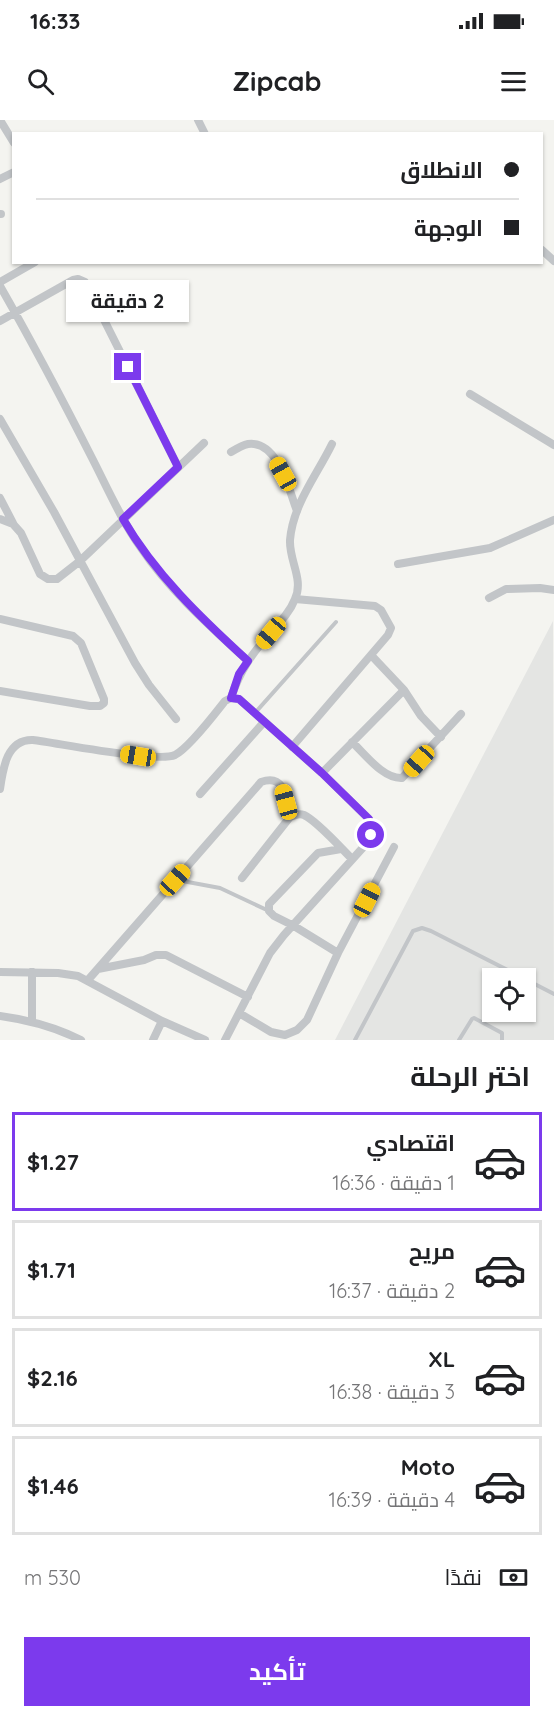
<!DOCTYPE html>
<html lang="ar">
<meta charset="utf-8">
<style>
body{margin:0;font-family:Quicksand,Cairo,sans-serif;background:#f2f2f2;color:#202124;direction:rtl;height:100vh;display:flex;flex-direction:column;font-size:22px;white-space:nowrap}
*{box-sizing:border-box;margin:0}
p{font-size:20px;color:#757577}
.icon{flex:none;width:33px;height:33px;fill:none;stroke:currentColor;stroke-width:2;stroke-linecap:round;stroke-linejoin:round}
.map{position:relative;height:920px;overflow:hidden;direction:ltr}
.details{display:flex;flex-direction:column;background:#fff;flex:1}
.details>*{flex:none}
.guide{position:absolute;left:12px;top:12px;width:531px;height:132px;border-radius:0px;box-shadow:0 2px 4px #0004;direction:rtl;display:grid;align-content:center;height:132px;padding:0 24px;background:#fff}
.buttons{position:absolute;left:482px;top:848px;display:grid;gap:12px}
.buttons a{display:grid;place-items:center;width:54px;height:54px;border-radius:0px;background:#fff;box-shadow:0 2px 4px #0004;font-size:30px}
.end{position:absolute;width:27px;height:27px;margin:-14px;border:8px solid #7c3aed;background:#fff;box-shadow:0 0 0 3px #fff}
.from{border-radius:50%}
.bubble{position:absolute;height:42px;border-radius:0px;background:#fff;box-shadow:0 2px 4px #0004;font-size:20px;font-weight:700;line-height:42px;text-align:center;direction:rtl}
.car{position:absolute;width:18px;height:36px;margin:-18px -9px;border-radius:8px;box-shadow:0 0 4px 2px #0007;background:linear-gradient(#f5c518 24%,#345 0 40%,#f5c518 0 76%,#345 0 86%,#f5c518 0)}
.guide b{display:flex;align-items:center;gap:21px;height:57px;font-size:22px}
.guide b+b{border-top:2px solid #e0e0e0}
.guide i{width:15px;height:15px;background:#202124}
ul{padding:0;list-style:none}
li{display:flex;align-items:center;gap:18px;height:99px;margin:0 12px 9px;padding:0 12px;border:3px solid #e0e0e0;border-radius:0px}
li div{flex:1}
li b{display:block;font-size:22px}
li em{font-style:normal;font-weight:700}
li.current{border-color:#7c3aed}
li>.icon{width:54px;height:54px;stroke-width:1.5}
h2{padding:0 24px;font-size:27px;line-height:72px}
.pay{display:flex;align-items:center;gap:15px;height:66px;padding:0 24px;font-size:22px}
.pay p{margin-inline-start:auto}
.action{display:flex;gap:12px;margin-top:auto;padding:12px 24px}
.action a{flex:1;height:69px;border-radius:0px;background:#7c3aed;color:#fff;font-size:24px;font-weight:700;line-height:69px;text-align:center}
.status{display:flex;justify-content:space-between;align-items:center;height:42px;padding:0 30px;background:#fff;direction:ltr}
.status svg{height:16px;fill:currentColor}
header{display:flex;justify-content:space-between;align-items:center;height:78px;padding:0 24px;background:#fff;font-size:27px;font-weight:700}
.map>svg:first-child{display:block}
</style>
<div class="status"><b>16:33</b><svg viewBox="0 0 49 12"><path d="M0 12V9h3v3zM5 12V6h3v6zM10 12V3h3v9zM15 12V0h3v12zM26 1h20v11H26zM47 4h2v5h-2z"/></svg></div>
<header><svg class="icon" aria-label="menu" viewBox="0 0 24 24"><path d="M4 6h16M4 12h16M4 18h16"/></svg>Zipcab<svg class="icon" aria-label="search" viewBox="0 0 24 24"><circle cx="10" cy="10" r="6"/><path d="M15 15l6 6"/></svg></header>
<div class="map">
<svg width="554" height="920" viewBox="0 0 554 920">
<rect width="100%" height="100%" fill="#f4f4f0"/>
<!-- built -->
<path fill="#e4e5e3" fill-rule="evenodd" d="M553 501 554 920H335ZM492 858H525V891H492Z"/>
<g fill="none" stroke-linecap="round" stroke-linejoin="round">
<!-- service -->
<path stroke="#c2c5c8" stroke-width="4" d="M255 593 336 502
M177 760 220 768 269 791
M525 859 554 874
M355 920 413 811 422 808 431 811 523 858
M459 920 472 899 474 898 502 913V920"/>
<!-- minor -->
<path stroke="#c2c5c8" stroke-width="8" d="M0 0 14 23
M198 0 205 14
M0 59 14 52
M0 94H1
M542 130 554 141
M0 162 35 142
M0 166C32 222 62 279 91 336 107 367 121 400 141 428 170 471 210 506 248 541
M0 201 73 160 78 159 85 162 178 347
M470 274 554 325
M0 299 54 392 135 543 149 565 176 599
M231 332C236 329 243 325 248 324 278 320 289 370 297 391
M0 378 13 403
M0 399 13 404 21 413 40 454 48 459H57L80 441 204 323
M398 444 490 428 554 400
M489 478 506 469 540 468 554 470
M0 499 73 516 81 523 104 579V583L100 586H90L0 571
M371 535 404 570 421 596 441 617
M231 578C240 550 252 534 271 512 280 502 290 492 295 479 304 459 289 441 290 420 293 384 317 355 332 324
M352 622C365 634 383 659 402 658L461 594
M292 627 388 515 391 508 381 490 375 486 295 479
M322 653 404 570
M0 669C3 648 7 619 33 620 58 623 157 643 175 635 189 628 214 595 225 581L231 578 239 579 322 653 369 699 372 709 368 722 284 815 270 833 225 920
M200 674 264 602
M242 758 290 697C295 695 299 693 304 695 317 701 341 728 352 739
M338 833 294 806 274 796 269 791V784L318 733 341 729
M98 849 144 840 156 835H166L248 877
M0 852 58 853 78 856 162 901 205 920
M88 860 261 662C286 653 286 680 290 697
M239 893 271 912 285 915 297 910 307 900 338 833 394 727
M0 896C29 900 55 907 81 920
M32 901V852
M153 920 162 901"/>
</g>
<g fill="none" stroke-linecap="round" stroke-linejoin="round">
<!-- route -->
<path stroke="#7c3aed" stroke-width="8" d="M128 247 178 347 123 399C155 454 201 498 248 541L239 554 231 578 239 579 322 653 369 699 371 715"/>
</g>
</svg>
<div class="buttons">
<a><svg class="icon" aria-label="locate" viewBox="0 0 24 24"><circle cx="12" cy="12" r="6"/><path d="M12 2v4M12 18v4M2 12h4M18 12h4"/></svg></a>
</div>
<i class="end from" style="left:371px;top:715px"></i>
<i class="end" style="left:128px;top:247px"></i>
<div class="bubble" style="left:66px;top:160px;width:123px">2 دقيقة</div>
<i class="car" style="left:283px;top:354px;rotate:331deg"></i>
<i class="car" style="left:271px;top:513px;rotate:220deg"></i>
<i class="car" style="left:138px;top:636px;rotate:279deg"></i>
<i class="car" style="left:419px;top:641px;rotate:222deg"></i>
<i class="car" style="left:286px;top:682px;rotate:345deg"></i>
<i class="car" style="left:175px;top:760px;rotate:42deg"></i>
<i class="car" style="left:367px;top:780px;rotate:27deg"></i>
<div class="guide">
<b><i class="from"></i>الانطلاق</b>
<b><i></i>الوجهة</b>
</div>
</div>
<section class="details">
<h2>اختر الرحلة</h2>
<ul>
<li class="current"><svg class="icon" aria-label="car" viewBox="0 0 24 24"><path d="M5 17H2v-5l4-1 3-4h7l3 4 3 1v5h-3M9 17h6M6 11h13"/><circle cx="7" cy="17" r="2"/><circle cx="17" cy="17" r="2"/></svg><div><b>اقتصادي</b><p>1 دقيقة · 16:36</p></div><em>$1.27</em></li>
<li><svg class="icon" aria-label="car" viewBox="0 0 24 24"><path d="M5 17H2v-5l4-1 3-4h7l3 4 3 1v5h-3M9 17h6M6 11h13"/><circle cx="7" cy="17" r="2"/><circle cx="17" cy="17" r="2"/></svg><div><b>مريح</b><p>2 دقيقة · 16:37</p></div><em>$1.71</em></li>
<li><svg class="icon" aria-label="car" viewBox="0 0 24 24"><path d="M5 17H2v-5l4-1 3-4h7l3 4 3 1v5h-3M9 17h6M6 11h13"/><circle cx="7" cy="17" r="2"/><circle cx="17" cy="17" r="2"/></svg><div><b>XL</b><p>3 دقيقة · 16:38</p></div><em>$2.16</em></li>
<li><svg class="icon" aria-label="car" viewBox="0 0 24 24"><path d="M5 17H2v-5l4-1 3-4h7l3 4 3 1v5h-3M9 17h6M6 11h13"/><circle cx="7" cy="17" r="2"/><circle cx="17" cy="17" r="2"/></svg><div><b>Moto</b><p>4 دقيقة · 16:39</p></div><em>$1.46</em></li>
</ul>
<div class="pay"><svg class="icon" aria-label="cash" viewBox="0 0 24 24"><path d="M3 7h18v10H3z"/><circle cx="12" cy="12" r="2"/></svg>نقدًا<p>530 m</p></div>
<div class="action"><a>تأكيد</a></div>
</section>
